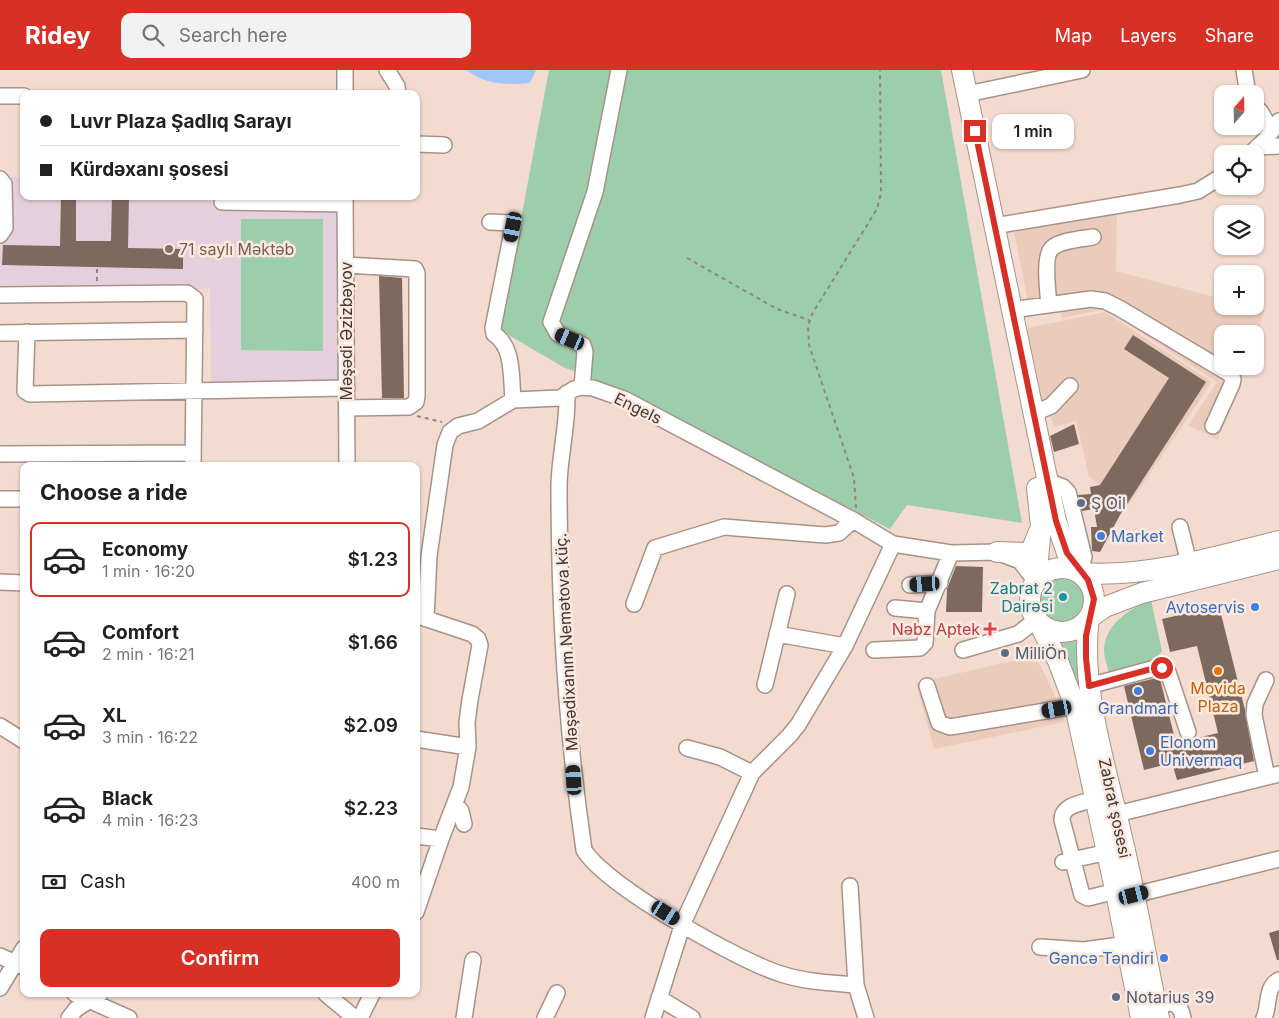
<!DOCTYPE html>
<meta charset="utf-8">
<style>
body{margin:0;font-family:Inter,sans-serif;background:#f2f2f2;color:#202124;height:100vh;display:flex;flex-direction:column;font-size:19px;white-space:nowrap}
*{box-sizing:border-box;margin:0}
p{font-size:16px;color:#757577}
.icon{flex:none;width:28px;height:28px;fill:none;stroke:currentColor;stroke-width:2;stroke-linecap:round;stroke-linejoin:round}
.map{position:relative;flex:1;overflow:hidden}
.drawer{position:absolute;left:20px;top:392px;width:400px;height:535px;display:flex;flex-direction:column;background:#fff;border-radius:10px;box-shadow:0 1px 4px #0004}
.drawer>*{flex:none}
.banner{position:absolute;left:20px;top:20px;width:400px;height:110px;border-radius:10px;box-shadow:0 1px 4px #0004;display:grid;align-content:center;height:110px;padding:0 20px;background:#fff}
.needle{width:32px;rotate:20deg}
.tools{position:absolute;left:1214px;top:15px;display:grid;gap:10px}
.tools a{display:grid;place-items:center;width:50px;height:50px;border-radius:10px;background:#fff;box-shadow:0 1px 4px #0004;font-size:25px}
.end{position:absolute;width:22px;height:22px;margin:-11px;border:6px solid #d93025;background:#fff;box-shadow:0 0 0 2px #fff}
.from{border-radius:50%}
.bubble{position:absolute;height:35px;border-radius:10px;background:#fff;box-shadow:0 1px 4px #0004;font-size:16px;font-weight:600;line-height:35px;text-align:center}
.car{position:absolute;width:15px;height:30px;margin:-15px -8px;border-radius:6px;box-shadow:0 0 4px 1px #0007;background:linear-gradient(#222 24%,#8ab4d8 0 40%,#222 0 76%,#8ab4d8 0 86%,#222 0)}
.banner b{display:flex;align-items:center;gap:18px;height:48px;font-size:19px}
.banner b+b{border-top:1px solid #e0e0e0}
.banner i{width:12px;height:12px;background:#202124}
ul{padding:0;list-style:none}
li{display:flex;align-items:center;gap:15px;height:75px;margin:0 10px 8px;padding:0 10px;border:2px solid transparent;border-radius:10px}
li div{flex:1}
li b{display:block;font-size:19px}
li em{font-style:normal;font-weight:600}
li.selected{border-color:#d93025}
li>.icon{width:45px;height:45px;stroke-width:1.5}
h2{padding:0 20px;font-size:22px;line-height:60px}
.pay{display:flex;align-items:center;gap:12px;height:55px;padding:0 20px;font-size:19px}
.pay p{margin-inline-start:auto}
.cta{display:flex;gap:10px;margin-top:auto;padding:10px 20px}
.cta a{flex:1;height:58px;border-radius:10px;background:#d93025;color:#fff;font-size:20px;font-weight:600;line-height:58px;text-align:center}
header{display:flex;align-items:center;gap:30px;box-sizing:border-box;height:70px;padding:0 25px;background:#d93025;color:#fff}
header strong{font-size:24px}
nav{display:flex;gap:28px;margin-inline-start:auto;font-size:18px}
.search{width:350px;height:45px;background:#f2f2f2;display:flex;align-items:center;gap:12px;box-sizing:border-box;padding:0 18px;border-radius:10px;color:#757577;font-size:19px}
.map>svg:first-child{display:block}
</style>
<header>
<strong>Ridey</strong>
<div class="search"><svg class="icon" aria-label="search" viewBox="0 0 24 24"><circle cx="10" cy="10" r="6"/><path d="M15 15l6 6"/></svg>Search here</div>
<nav><a>Map</a><a>Layers</a><a>Share</a></nav>
</header>
<div class="map">
<svg width="1279" height="948" viewBox="0 0 1279 948">
<rect width="100%" height="100%" fill="#f3dbcf"/>
<!-- built -->
<path fill="#ebccbc" d="M1117 143 1116 201 1222 229V236H1251L1265 240 1255 269V264H1222V296H1245L1218 370 1188 355 1217 312 1105 239 1062 248 1056 225 1028 231 1014 162Z
M1105 242 1212 312 1128 436 1089 407 1076 351 1055 357 1049 345 1036 332 1023 259Z
M1035 586 1050 614 1065 652 934 679 916 613Z"/>
<!-- education -->
<path fill="#e5cfdc" d="M10 107H24V126H207L216 139 338 140 341 312 211 314 210 219 0 218V116H8Z"/>
<!-- green -->
<path fill="#9cceab" d="M549 0H941L1022 453 907 435 890 459 586 305 565 298 500 260Z
M241 149H323V281L241 280Z
M1039 530a24 24 0 1 1 48 0a24 24 0 1 1-48 0Z
M1151 530 1162 581 1152 594 1109 604C1108 597 1104 588 1104 580 1105 554 1129 539 1151 530Z
M1077 570 1083 624 1060 574Z"/>
<!-- water -->
<path fill="#a0c7f8" d="M467 0H536L530 13C508 15 484 15 467 0Z"/>
<!-- building -->
<path fill="#7e695f" d="M61 126H76V171H111L112 126H129L128 178 183 179V199L2 195 3 175 60 176Z
M379 206 402 208 404 328H382Z
M1133 265 1206 312 1120 445 1100 482 1092 481 1091 457H1097L1094 439 1082 441 1078 425 1091 424 1090 417 1100 415 1169 308 1124 279Z
M1074 354 1079 374 1054 382 1050 366Z
M956 496 983 497 982 542H946L947 519Z
M1219 536 1245 640 1254 691 1177 710 1172 693 1144 700 1124 616 1156 608 1160 609 1176 673 1218 663 1197 576 1170 582 1162 549Z
M1279 860V890H1277L1269 863Z"/>
<g fill="none" stroke-linecap="round" stroke-linejoin="round">
<defs>
<path id="minor" d="M387 0 397 16 398 24
M1244 0 1248 24
M345 24V0
M967 24 1082 0
M0 26H24
M1255 37 1260 41 1272 61
M416 74 444 75
M1258 77 1279 76
M1250 84 1265 70 1279 51
M0 109 4 114 5 158 0 165
M345 126 347 396
M222 132 345 134
M490 152 510 153 513 157 493 258 494 264C514 277 511 308 513 330
M994 156 1180 125 1198 121 1222 106
M346 195 415 199 417 203V326L416 332 409 337 347 338
M0 225 187 223 195 229 193 396
M1049 235C1048 223 1043 186 1052 178 1061 170 1082 169 1093 167
M1012 240 1091 229 1105 231 1119 238 1230 304 1233 309 1232 314 1213 356
M27 262 25 321 30 324 347 318
M0 263 195 260
M582 317 585 282 583 275 558 264 551 252 595 122 619 0
M567 323C568 354 560 383 559 414 559 536 566 659 584 780 606 816 739 891 781 904 806 912 831 913 856 915
M1032 344 1051 336 1070 316
M0 384 193 383
M1047 411 1063 417 1068 422 1084 487 1080 503
M0 429H24
M1180 457 1189 493
M0 512 24 513
M910 515 940 513
M634 534 655 478 724 457 825 465 839 463 853 450
M895 538 927 541
M426 549 429 486 445 375 450 362 458 356 478 351 513 330 560 328 574 319 582 317 593 318 624 329 853 450 893 474 951 483 997 482 1020 491 1036 512
M777 564 845 576
M874 580 920 578 925 573 927 541 951 483
M963 580 1018 564 1037 549
M1266 610 1255 634 1254 645 1267 707
M765 615 787 524
M927 616 939 653 950 657 1075 636
M1089 616 1155 598 1162 599 1168 602 1188 662
M0 656 24 671
M416 669 468 677
M687 678 720 687 752 703
M1096 729C1083 733 1062 734 1062 750L1082 825 1088 828 1116 821
M455 734 461 741 464 754
M1117 744 1279 704
M416 766 441 769
M1063 792 1108 782
M850 816 856 915 866 948
M1134 825 1279 789
M416 842 441 769 461 717 468 677 467 652 470 630 480 575 478 569 472 564 418 546
M1040 877 1084 880 1127 874
M0 886 24 897
M0 918 24 878
M75 924 129 948
M326 924 355 948
M659 928 692 948
M1156 935C1171 932 1180 931 1183 948
M69 948 76 939 100 924
M360 948 372 924
M464 948 473 890
M545 948 557 923
M653 948 683 853 752 703 789 666 798 655 845 576 893 474
M1264 948C1270 935 1265 917 1279 910"/>
<path id="major" d="M962 0 1056 451 1067 483 1080 503C1148 508 1214 487 1279 471
M997 482 1027 483 1031 481 1039 462
M1030 530a32 32 0 1 1 64 0a32 32 0 1 1-64 0Z
M1036 512 1041 456 1037 418
M1037 549 1058 591 1075 636 1117 828 1141 948
M1159 948C1146 890 1137 831 1123 772 1108 704 1079 617 1089 548L1105 537 1142 523 1279 489"/>
</defs>
<!-- minor casing -->
<use href="#minor" stroke="#a89287" stroke-width="18"/>
<!-- major casing -->
<use href="#major" stroke="#a89287" stroke-width="22"/>
<!-- path -->
<path stroke="#94847c" stroke-width="2" stroke-dasharray="4 4" stroke-linecap="butt" d="M687 188 777 239 809 250
M97 211V197
M417 346 442 352
M856 438 854 408 809 275 808 256 812 244 877 139 881 123 880 0"/>
<!-- minor -->
<use href="#minor" stroke="#fff" stroke-width="15"/>
<!-- major -->
<use href="#major" stroke="#fff" stroke-width="20"/>
</g>
<g fill="none" stroke-linecap="round" stroke-linejoin="round">
<!-- route -->
<path stroke="#d93025" stroke-width="6" d="M975 61 1056 451 1067 483 1088 510 1094 529 1086 566V588L1089 616 1155 598H1162"/>
</g>
<!-- markers -->
<circle fill="#8d6e63" stroke="#fce9df" stroke-width="2" cx="169" cy="179" r="5"/>
<g fill="#5c6f8a" stroke="#fce9df" stroke-width="2">
<circle cx="1081" cy="433" r="5"/>
<circle cx="1005" cy="583" r="5"/>
<circle cx="1116" cy="927" r="5"/>
</g>
<g fill="#3f7fe0" stroke="#fce9df" stroke-width="2">
<circle cx="1101" cy="466" r="5"/>
<circle cx="1255" cy="537" r="5"/>
<circle cx="1138" cy="621" r="5"/>
<circle cx="1150" cy="681" r="5"/>
<circle cx="1164" cy="888" r="5"/>
</g>
<circle fill="#0f9aa8" stroke="#fce9df" stroke-width="2" cx="1063" cy="527" r="5"/>
<path fill="#e0444e" stroke="#fce9df" stroke-width="2" d="M987.5 551.5h5v5h5v5h-5v5h-5v-5h-5v-5h5z"/>
<circle fill="#e8710a" stroke="#fce9df" stroke-width="2" cx="1218" cy="601" r="5"/>
<g text-anchor="middle" dominant-baseline="central" stroke-width="5" stroke-linejoin="round" paint-order="stroke">
<!-- education labels -->
<g font-size="16" fill="#785e54" stroke="#fce9df" text-anchor="start">
<text x="179" y="179">71 saylı Məktəb</text>
</g>
<!-- street labels -->
<g font-size="16" fill="#413833" stroke="#fce9df">
<text transform="translate(346 261) rotate(-90)">Məşədi Əzizbəyov</text>
<text transform="translate(638 338) rotate(26)">Engels</text>
<text transform="translate(566 572) rotate(-93)">Məşədixanım Nemətova küç.</text>
<text transform="translate(1115 738) rotate(78)">Zabrat şosesi</text>
</g>
<!-- service labels -->
<g font-size="16" fill="#4e5e75" stroke="#fce9df" text-anchor="start">
<text x="1091" y="433">Ş Oil</text>
<text x="1015" y="583">MilliÖn</text>
<text x="1126" y="927">Notarius 39</text>
</g>
<!-- shop labels -->
<g font-size="16" fill="#366cbe" stroke="#fce9df" text-anchor="start">
<text x="1111" y="466">Market</text>
<text x="1245" y="537" text-anchor="end">Avtoservis</text>
<text x="1138" y="638" text-anchor="middle">Grandmart</text>
<text x="1160" y="672">Elonom<tspan x="1160" dy="18">Univermaq</tspan></text>
<text x="1154" y="888" text-anchor="end">Gəncə Təndiri</text>
</g>
<!-- culture labels -->
<g font-size="16" fill="#0d838f" stroke="#fce9df" text-anchor="end">
<text x="1053" y="518">Zabrat 2<tspan x="1053" dy="18">Dairəsi</tspan></text>
</g>
<!-- health labels -->
<g font-size="16" fill="#be3a42" stroke="#fce9df" text-anchor="end">
<text x="980" y="559">Nəbz Aptek</text>
</g>
<!-- food labels -->
<g font-size="16" fill="#c56008" stroke="#fce9df">
<text x="1218" y="618">Movida<tspan x="1218" dy="18">Plaza</tspan></text>
</g>
</g>
</svg>
<div class="tools">
<a><svg class="needle" viewBox="-14 -14 28 28"><path d="M0-13l5 13h-10z" fill="#e53935"/><path d="M0 13l5-13h-10z" fill="#757577"/></svg></a>
<a><svg class="icon" aria-label="locate" viewBox="0 0 24 24"><circle cx="12" cy="12" r="6"/><path d="M12 2v4M12 18v4M2 12h4M18 12h4"/></svg></a>
<a><svg class="icon" aria-label="layers" viewBox="0 0 24 24"><path d="M12 4l9 5-9 5-9-5zM3 14l9 5 9-5"/></svg></a>
<a>+</a>
<a>−</a>
</div>
<i class="end from" style="left:1162px;top:598px"></i>
<i class="end" style="left:975px;top:61px"></i>
<div class="bubble" style="left:992px;top:44px;width:82px">1 min</div>
<i class="car" style="left:513px;top:157px;rotate:191deg"></i>
<i class="car" style="left:570px;top:269px;rotate:293deg"></i>
<i class="car" style="left:925px;top:514px;rotate:267deg"></i>
<i class="car" style="left:1057px;top:639px;rotate:260deg"></i>
<i class="car" style="left:574px;top:710px;rotate:356deg"></i>
<i class="car" style="left:1134px;top:825px;rotate:76deg"></i>
<i class="car" style="left:666px;top:843px;rotate:122deg"></i>
<div class="banner">
<b><i class="from"></i>Luvr Plaza Şadlıq Sarayı</b>
<b><i></i>Kürdəxanı şosesi</b>
</div>
<section class="drawer">
<h2>Choose a ride</h2>
<ul>
<li class="selected"><svg class="icon" aria-label="car" viewBox="0 0 24 24"><path d="M5 17H2v-5l4-1 3-4h7l3 4 3 1v5h-3M9 17h6M6 11h13"/><circle cx="7" cy="17" r="2"/><circle cx="17" cy="17" r="2"/></svg><div><b>Economy</b><p>1 min · 16:20</p></div><em>$1.23</em></li>
<li><svg class="icon" aria-label="car" viewBox="0 0 24 24"><path d="M5 17H2v-5l4-1 3-4h7l3 4 3 1v5h-3M9 17h6M6 11h13"/><circle cx="7" cy="17" r="2"/><circle cx="17" cy="17" r="2"/></svg><div><b>Comfort</b><p>2 min · 16:21</p></div><em>$1.66</em></li>
<li><svg class="icon" aria-label="car" viewBox="0 0 24 24"><path d="M5 17H2v-5l4-1 3-4h7l3 4 3 1v5h-3M9 17h6M6 11h13"/><circle cx="7" cy="17" r="2"/><circle cx="17" cy="17" r="2"/></svg><div><b>XL</b><p>3 min · 16:22</p></div><em>$2.09</em></li>
<li><svg class="icon" aria-label="car" viewBox="0 0 24 24"><path d="M5 17H2v-5l4-1 3-4h7l3 4 3 1v5h-3M9 17h6M6 11h13"/><circle cx="7" cy="17" r="2"/><circle cx="17" cy="17" r="2"/></svg><div><b>Black</b><p>4 min · 16:23</p></div><em>$2.23</em></li>
</ul>
<div class="pay"><svg class="icon" aria-label="cash" viewBox="0 0 24 24"><path d="M3 7h18v10H3z"/><circle cx="12" cy="12" r="2"/></svg>Cash<p>400 m</p></div>
<div class="cta"><a>Confirm</a></div>
</section>
</div>
